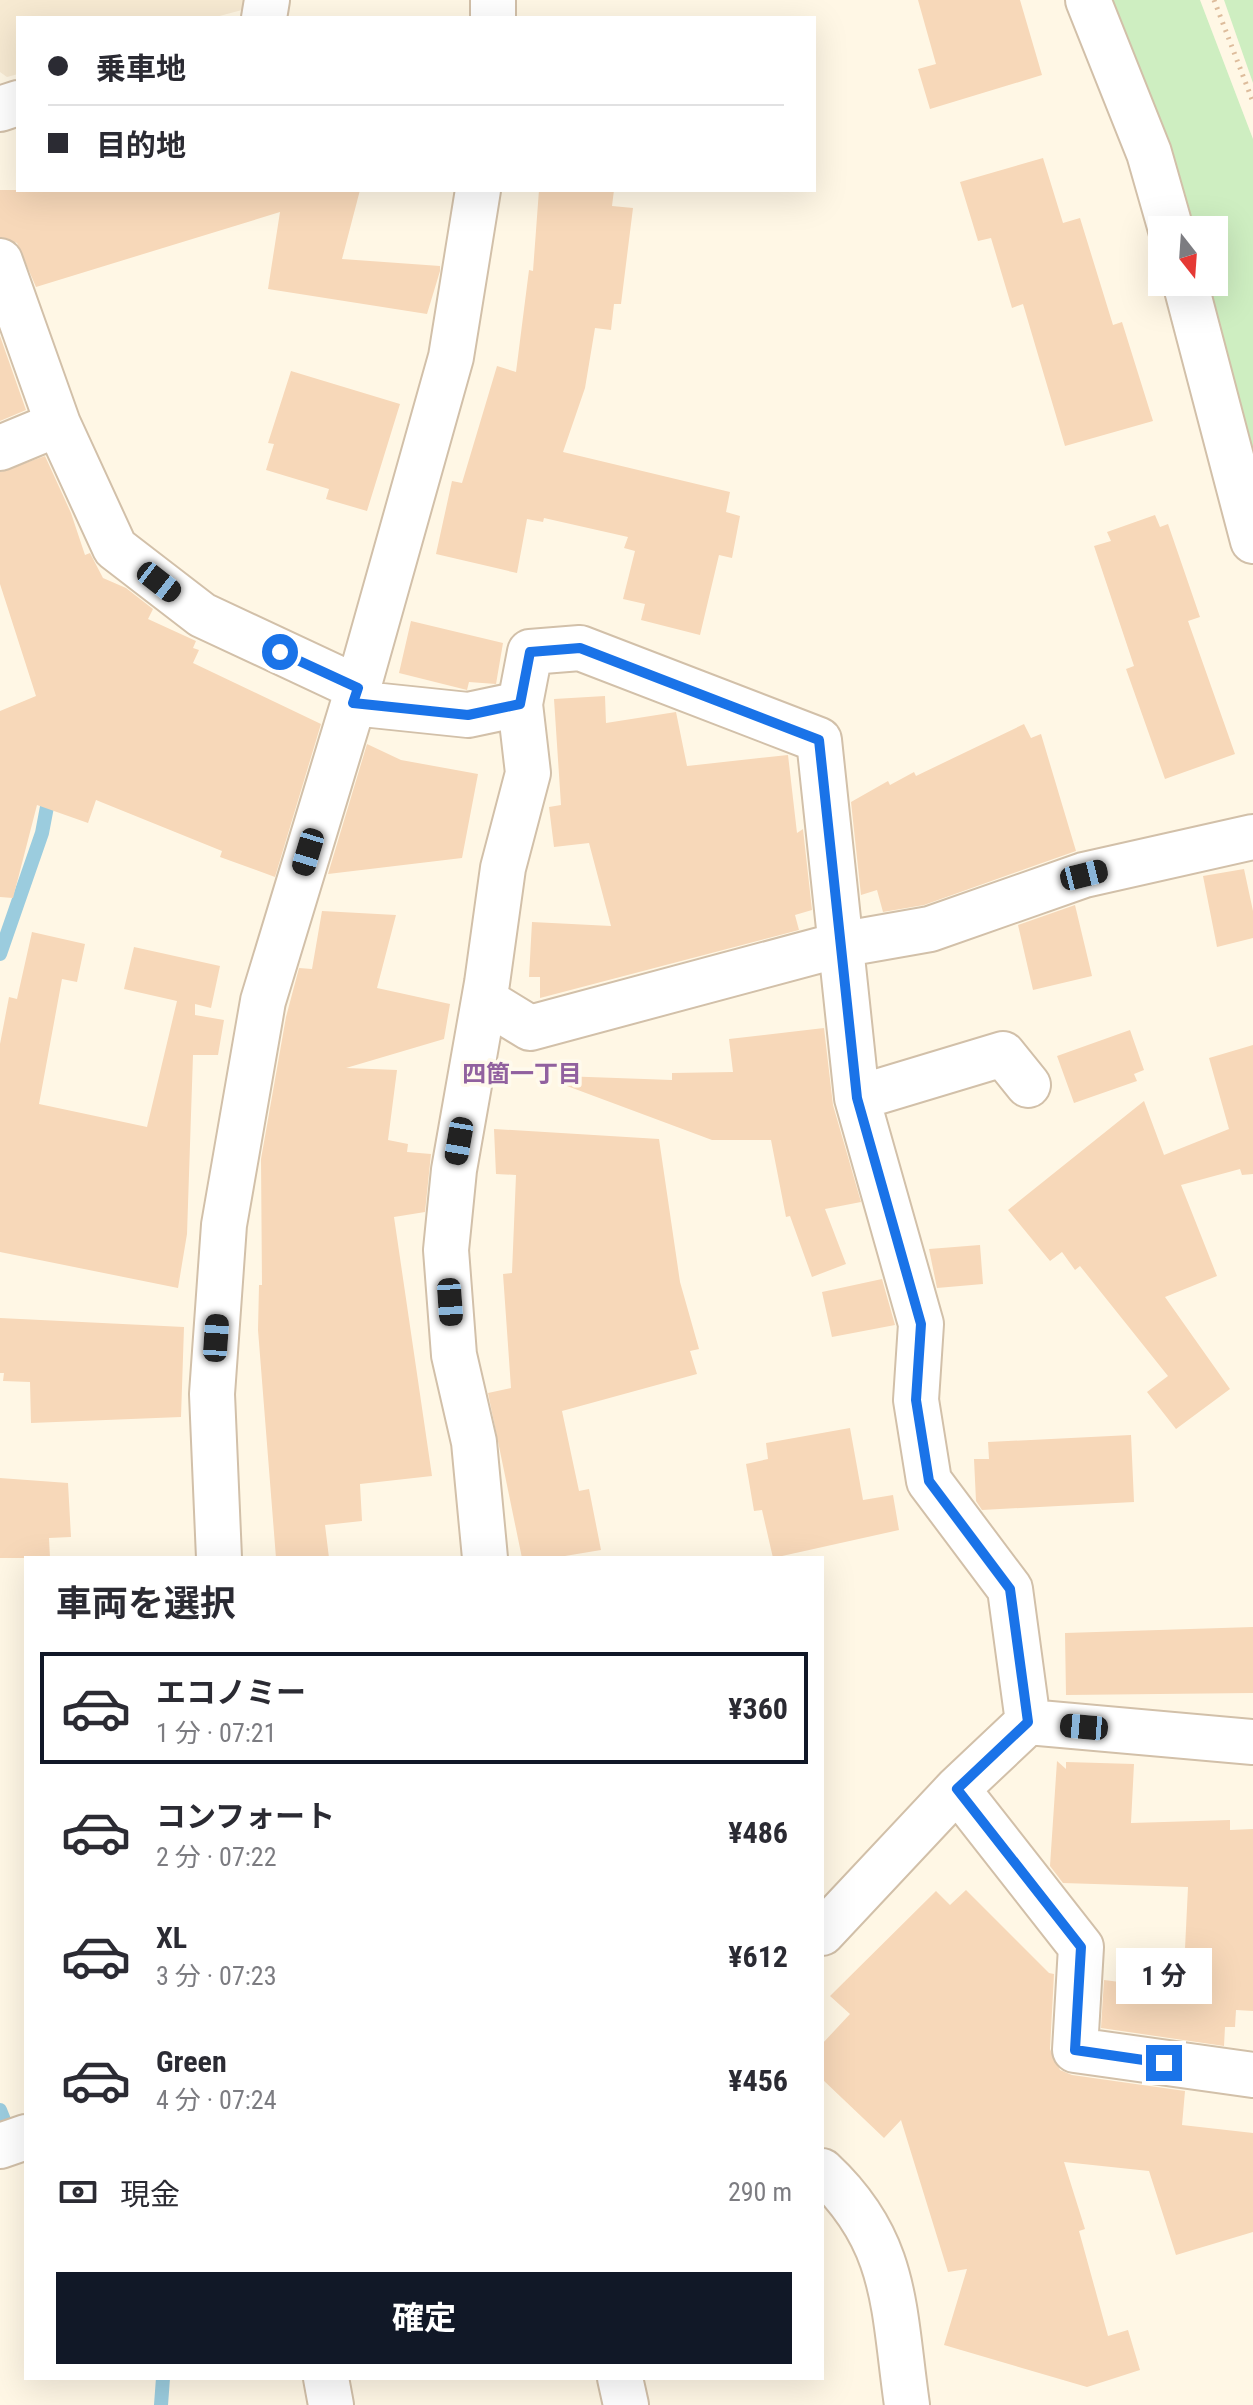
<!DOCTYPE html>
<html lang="ja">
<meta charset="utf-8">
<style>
body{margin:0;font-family:"Roboto Condensed","Noto Sans JP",sans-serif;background:#f7f7f7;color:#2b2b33;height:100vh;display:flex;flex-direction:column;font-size:30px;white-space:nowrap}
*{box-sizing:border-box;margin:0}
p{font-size:26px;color:#7c7c81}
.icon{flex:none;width:44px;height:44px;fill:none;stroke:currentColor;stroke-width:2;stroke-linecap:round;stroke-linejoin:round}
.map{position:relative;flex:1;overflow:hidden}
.details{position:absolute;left:24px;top:1556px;width:800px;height:824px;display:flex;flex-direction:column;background:#fff;border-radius:0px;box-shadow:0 8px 32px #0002}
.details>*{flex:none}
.guide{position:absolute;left:16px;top:16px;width:800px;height:176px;border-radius:0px;box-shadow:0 8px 32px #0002;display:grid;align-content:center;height:176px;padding:0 32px;background:#fff}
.needle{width:52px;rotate:163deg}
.fabs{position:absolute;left:1148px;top:216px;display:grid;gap:16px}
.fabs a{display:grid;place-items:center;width:80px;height:80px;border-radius:0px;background:#fff;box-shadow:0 8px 32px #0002;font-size:40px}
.end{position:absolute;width:36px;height:36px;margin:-18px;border:10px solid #1a73e8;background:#fff;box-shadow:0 0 0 4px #fff}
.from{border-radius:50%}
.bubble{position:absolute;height:56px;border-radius:0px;background:#fff;box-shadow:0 8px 32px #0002;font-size:26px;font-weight:700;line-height:56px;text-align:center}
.car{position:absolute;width:24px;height:48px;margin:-24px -12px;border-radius:10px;box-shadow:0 0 6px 2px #0007;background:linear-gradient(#222 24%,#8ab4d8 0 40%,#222 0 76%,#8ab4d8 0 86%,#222 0)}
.guide b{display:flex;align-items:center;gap:28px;height:76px;font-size:30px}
.guide b+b{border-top:2px solid #e1e1e2}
.guide i{width:20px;height:20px;background:#2b2b33}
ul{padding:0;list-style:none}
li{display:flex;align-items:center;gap:24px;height:112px;margin:0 16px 12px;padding:0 16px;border:4px solid transparent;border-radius:0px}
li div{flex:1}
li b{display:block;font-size:30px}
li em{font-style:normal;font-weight:700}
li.active{border-color:#111827}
li>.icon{width:72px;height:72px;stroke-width:1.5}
h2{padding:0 32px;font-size:36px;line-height:96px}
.pay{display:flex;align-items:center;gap:20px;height:88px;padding:0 32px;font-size:30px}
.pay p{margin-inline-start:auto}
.cta{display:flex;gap:16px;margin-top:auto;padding:16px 32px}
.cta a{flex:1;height:92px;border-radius:0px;background:#111827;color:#fff;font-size:32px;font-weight:700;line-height:92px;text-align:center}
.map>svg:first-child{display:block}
</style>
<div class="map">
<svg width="1253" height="2405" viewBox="0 0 1253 2405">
<rect width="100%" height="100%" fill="#fff7e5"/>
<!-- residential -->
<path fill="#f7ead2" d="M0 0H243L242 10 212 18H18V74L7 77 0 72Z"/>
<!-- green -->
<path fill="#ceeec1" d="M1103 0H1200L1253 139V471L1199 282H1214V230H1184Z
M1224 0H1253V83Z"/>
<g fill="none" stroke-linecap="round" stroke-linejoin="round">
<!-- stream -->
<path stroke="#9bccde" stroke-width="14" d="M0 954 42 833 50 791
M0 2110 4 2120
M161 2405 163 2378"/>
</g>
<!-- building -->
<path fill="#f7d8b9" d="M918 0H1020L1042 75 930 109 918 69 936 64Z
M1043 158 1063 223 1080 218 1113 325 1122 322 1153 421 1065 446 1023 304 1012 308 991 238 978 241 960 182Z
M0 190H360L342 259 440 266V271L427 314 268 289 280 212 36 287 17 243 0 237Z
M539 190H614L612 206 633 208 621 304H614L611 330 595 328 585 388 563 452 730 492 726 512 740 516 732 558 719 555 700 635 641 620 645 604 623 599 635 551 624 548 628 537 544 518 543 522 527 519 517 573 436 554 452 481 462 483 497 366 516 372 529 270 533 271Z
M0 336 26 410 0 421Z
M291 371 400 404 367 511 326 499 329 489 266 470 274 444 268 443Z
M45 456 71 513 85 555 90 553 103 578 126 588 153 609 148 619 196 641 193 648 199 650 193 663 321 724 275 877 220 857 222 851 96 800 88 823 37 805 13 898 0 897V711L36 696 0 584V472Z
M1155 515 1160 527 1168 524 1200 617 1188 621 1235 754 1165 779 1126 669 1134 666 1094 546 1111 541 1107 532Z
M411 621 503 643 496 684 469 682 467 690 399 673Z
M605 696 606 723 676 712 687 766 788 755 797 833 803 829 812 910 795 915 799 930 540 998V977H529L532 922 611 926 589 843 554 847 549 807 561 805 554 699Z
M1024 724 1031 738 1041 734 1076 851 924 905 883 912 877 890 861 895 851 802 888 781 890 785 914 772 916 776Z
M367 744 401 760 478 774 462 858 328 874Z
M1244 869 1253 911V938L1217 947 1203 876Z
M1075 905 1092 976 1033 990 1018 925Z
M322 911 396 915 377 988 450 1004 444 1039 346 1068 397 1070 388 1140 408 1144 407 1152 431 1154 425 1212 394 1217 432 1476 360 1484 362 1521 325 1525 329 1558H276L258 1330 259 1285H262L261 1159 286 1017 299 968 312 969Z
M32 932 85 944 77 982 62 979 39 1104 147 1127 177 1001 124 989 134 947 220 966 211 1008 195 1004V1015L224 1020 218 1055H193L187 1234 178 1288 0 1252V1044L9 997 17 999Z
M824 1028 833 1105 861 1202 825 1209 846 1264 812 1277 790 1216 786 1217 771 1140H712L559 1083 561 1076 672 1080V1073L733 1072 729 1039Z
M1130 1030 1144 1070 1134 1074 1137 1081 1074 1103 1057 1056Z
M1253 1045V1174L1242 1175 1240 1169 1181 1185 1217 1276 1165 1297 1230 1389 1176 1429 1147 1392 1168 1376 1080 1266 1075 1270 1062 1252 1050 1261 1008 1210 1144 1101 1164 1155 1229 1129 1209 1058Z
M494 1129 659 1139 680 1282 699 1349 690 1351 697 1374 562 1411 579 1491 589 1489 601 1550 553 1558H522L488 1393 511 1388 503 1274 512 1273 516 1175 496 1174Z
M980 1245 983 1284 937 1288 929 1249Z
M882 1279 895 1325 832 1337 822 1292Z
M0 1318 184 1327 181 1417 31 1423 30 1382 3 1381 4 1373H0Z
M850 1428 863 1500 893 1495 899 1530 773 1558 762 1510 754 1511 746 1464 768 1459 766 1443Z
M1131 1435 1134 1502 982 1510 976 1501 974 1459H989L988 1442Z
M0 1478 68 1483 71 1537 49 1538 50 1558H0Z
M1253 1627V1693L1066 1695 1065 1633Z
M1057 1761 1066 1769V1762L1134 1764 1131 1823 1230 1820V1830L1253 1829V2011L1236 2010 1235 2027H1225L1224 2046 1101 2028 1104 1980 1183 1990 1188 1887 1063 1883 1050 1866Z
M966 1890 1049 1973 1054 1974 1050 2049 1060 2070 1072 2075 1185 2091 1182 2125 1253 2133V2232L1176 2255 1149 2171 1064 2162 1085 2229 1079 2231 1108 2336 1128 2330 1140 2370 1087 2387 944 2345 967 2269 948 2272 901 2120 884 2138 822 2079V2044L850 2014 830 1996 936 1891 950 1905Z"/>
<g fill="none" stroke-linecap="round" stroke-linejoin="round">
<defs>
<path id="minor" d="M1088 0 1149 153 1171 230
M264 18 267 0
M493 18V0
M0 109 18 103
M0 261 58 424 115 548 202 615 358 688
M1185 282 1253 541
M0 448 58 424
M353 703 468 715 520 704 530 652 580 648 819 740 857 1098 921 1324 916 1400 929 1481 1010 1589 1028 1722 957 1789 822 1933
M484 1000 530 1028 839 945 930 929 1084 875 1253 837
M857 1098 1003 1054 1028 1085
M219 1558 212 1394 224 1225 263 1001 358 688 451 357 478 190
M485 1558 474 1442 454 1355 446 1250 454 1170 487 983 503 868 528 773 520 704
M1028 1722 1253 1742
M957 1789 1081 1947 1075 2050 1253 2075
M0 2146 26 2137
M822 2171C898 2242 893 2308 907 2405
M326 2378 331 2405
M620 2378 626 2405"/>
</defs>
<!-- minor casing -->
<use href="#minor" stroke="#d2c0a9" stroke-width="48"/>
<!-- path -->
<path stroke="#ddbc9c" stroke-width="5" stroke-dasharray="2 6" stroke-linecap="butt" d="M1214 0 1253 102"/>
<!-- minor -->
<use href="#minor" stroke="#fff" stroke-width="44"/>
</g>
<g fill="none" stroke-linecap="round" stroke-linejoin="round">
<!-- route -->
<path stroke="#1a73e8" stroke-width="10" d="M280 652 358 688 353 703 468 715 520 704 530 652 580 648 819 740 857 1098 921 1324 916 1400 929 1481 1010 1589 1028 1722 957 1789 1081 1947 1075 2050 1164 2063"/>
</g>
<g text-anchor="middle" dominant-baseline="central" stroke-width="7" stroke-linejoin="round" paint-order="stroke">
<!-- neighbourhood labels -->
<g font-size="24" font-weight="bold" fill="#91619f" stroke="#fffaed">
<text x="522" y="1074">四箇一丁目</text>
</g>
</g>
</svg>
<div class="fabs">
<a><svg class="needle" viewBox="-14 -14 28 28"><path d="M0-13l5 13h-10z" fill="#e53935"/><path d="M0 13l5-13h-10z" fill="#7c7c81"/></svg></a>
</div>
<i class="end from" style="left:280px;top:652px"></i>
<i class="end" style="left:1164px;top:2063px"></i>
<div class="bubble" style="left:1116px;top:1948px;width:96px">1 分</div>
<i class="car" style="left:159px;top:582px;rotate:128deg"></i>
<i class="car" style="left:308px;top:852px;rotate:197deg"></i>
<i class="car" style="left:1084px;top:875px;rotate:76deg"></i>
<i class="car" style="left:459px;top:1141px;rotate:190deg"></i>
<i class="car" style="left:450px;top:1302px;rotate:176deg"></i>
<i class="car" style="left:216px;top:1338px;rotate:4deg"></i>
<i class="car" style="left:1084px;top:1727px;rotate:275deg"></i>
<div class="guide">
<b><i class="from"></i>乗車地</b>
<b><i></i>目的地</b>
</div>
<section class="details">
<h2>車両を選択</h2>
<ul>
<li class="active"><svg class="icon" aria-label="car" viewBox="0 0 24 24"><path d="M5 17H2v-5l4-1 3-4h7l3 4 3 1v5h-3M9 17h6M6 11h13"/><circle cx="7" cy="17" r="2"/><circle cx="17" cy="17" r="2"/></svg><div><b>エコノミー</b><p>1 分 · 07:21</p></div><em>¥360</em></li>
<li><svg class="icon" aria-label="car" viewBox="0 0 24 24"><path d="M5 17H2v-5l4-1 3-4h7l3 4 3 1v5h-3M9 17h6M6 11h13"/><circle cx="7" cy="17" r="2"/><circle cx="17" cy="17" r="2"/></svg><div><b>コンフォート</b><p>2 分 · 07:22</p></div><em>¥486</em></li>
<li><svg class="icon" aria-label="car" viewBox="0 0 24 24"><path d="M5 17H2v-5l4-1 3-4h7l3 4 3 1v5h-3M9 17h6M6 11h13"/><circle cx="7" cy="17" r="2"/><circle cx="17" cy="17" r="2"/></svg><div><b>XL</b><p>3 分 · 07:23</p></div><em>¥612</em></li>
<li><svg class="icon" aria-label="car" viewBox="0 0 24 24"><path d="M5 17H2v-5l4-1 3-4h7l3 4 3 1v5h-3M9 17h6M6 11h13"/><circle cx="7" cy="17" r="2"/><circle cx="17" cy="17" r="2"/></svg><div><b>Green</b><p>4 分 · 07:24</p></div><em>¥456</em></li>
</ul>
<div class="pay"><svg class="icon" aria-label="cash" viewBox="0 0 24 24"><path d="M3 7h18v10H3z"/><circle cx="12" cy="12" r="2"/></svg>現金<p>290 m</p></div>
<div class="cta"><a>確定</a></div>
</section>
</div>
